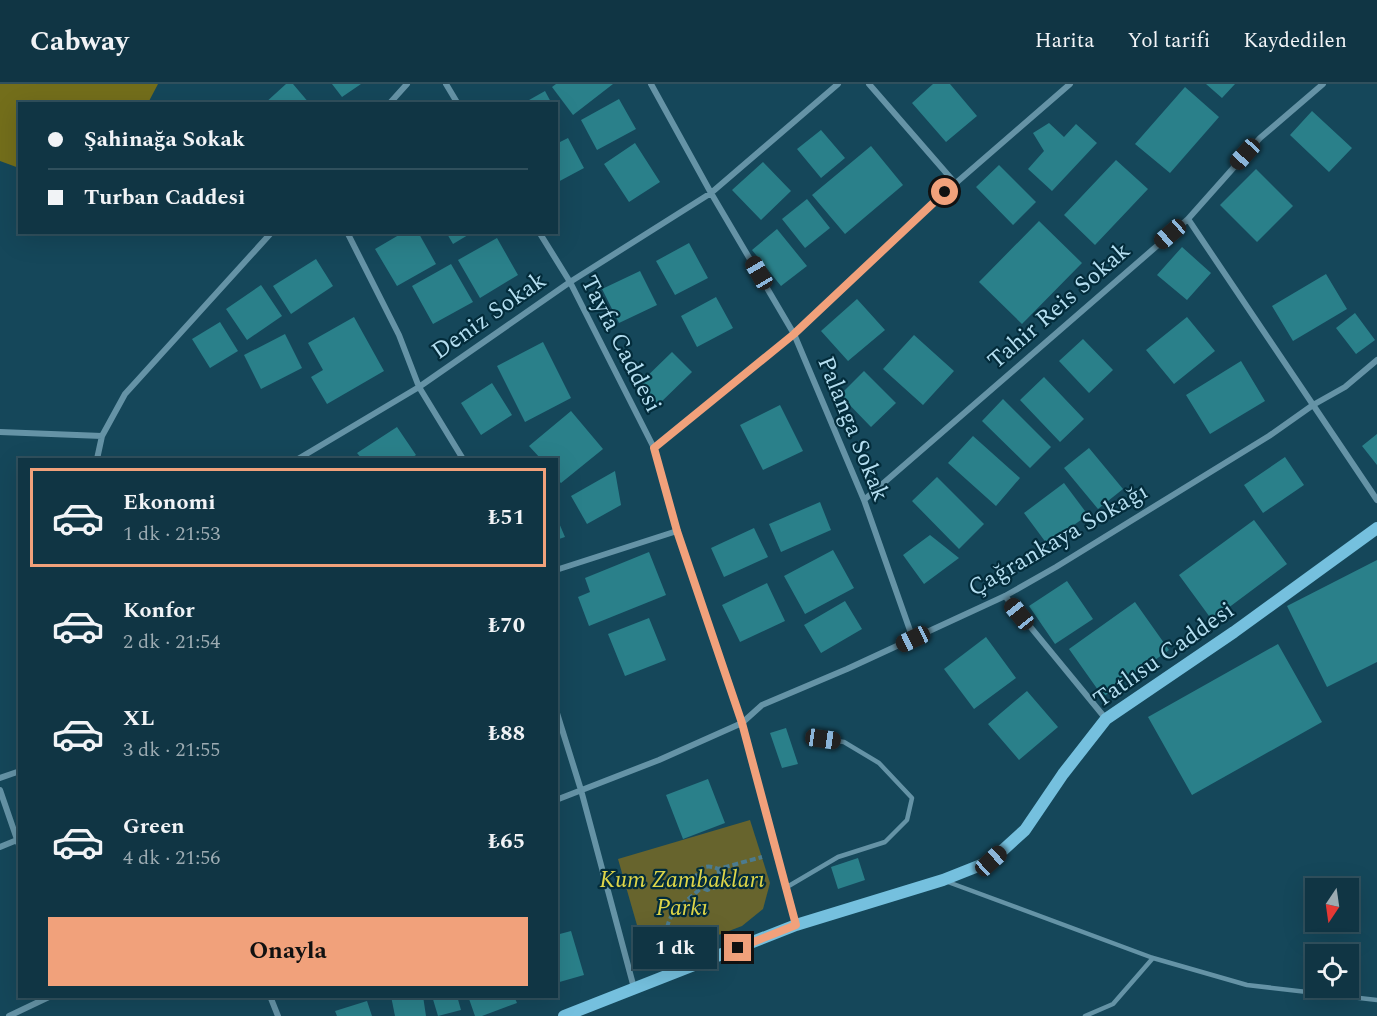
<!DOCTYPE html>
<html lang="tr">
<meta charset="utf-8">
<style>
body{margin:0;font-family:Spectral,serif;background:#1e404f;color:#f1f3f6;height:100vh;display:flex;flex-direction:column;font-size:22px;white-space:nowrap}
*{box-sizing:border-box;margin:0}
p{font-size:20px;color:#9cabb2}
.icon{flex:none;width:33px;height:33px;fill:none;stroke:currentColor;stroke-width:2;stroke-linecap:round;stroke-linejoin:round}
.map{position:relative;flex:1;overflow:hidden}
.drawer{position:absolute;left:18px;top:374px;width:540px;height:540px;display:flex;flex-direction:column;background:#103544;border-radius:0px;box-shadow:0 6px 24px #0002,0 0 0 2px #30505d}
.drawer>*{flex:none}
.hud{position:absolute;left:18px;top:18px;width:540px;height:132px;border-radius:0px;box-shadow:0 6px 24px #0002,0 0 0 2px #30505d;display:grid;align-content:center;height:132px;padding:0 30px;background:#103544}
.needle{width:39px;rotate:193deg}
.buttons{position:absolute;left:1305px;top:794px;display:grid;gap:12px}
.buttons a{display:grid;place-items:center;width:54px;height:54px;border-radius:0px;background:#103544;box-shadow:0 6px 24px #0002,0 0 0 2px #30505d;font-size:30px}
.end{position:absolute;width:27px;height:27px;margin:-14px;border:8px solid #f1a17b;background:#111;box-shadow:0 0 0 3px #111}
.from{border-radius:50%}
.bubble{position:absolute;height:42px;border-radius:0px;background:#103544;box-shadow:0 6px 24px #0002,0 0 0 2px #30505d;font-size:20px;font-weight:700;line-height:42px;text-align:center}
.car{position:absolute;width:18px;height:36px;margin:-18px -9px;border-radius:8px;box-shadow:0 0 4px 2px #0007;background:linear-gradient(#222 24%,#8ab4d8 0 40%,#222 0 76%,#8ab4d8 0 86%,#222 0)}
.hud b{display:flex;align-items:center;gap:21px;height:57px;font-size:22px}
.hud b+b{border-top:2px solid #30505d}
.hud i{width:15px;height:15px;background:#f1f3f6}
ul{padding:10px 0 0;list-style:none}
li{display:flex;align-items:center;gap:18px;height:99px;margin:0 12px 9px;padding:0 18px;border:3px solid transparent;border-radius:0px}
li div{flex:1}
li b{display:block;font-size:22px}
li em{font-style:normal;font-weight:700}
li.active{border-color:#f1a17b}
li>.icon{width:54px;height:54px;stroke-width:1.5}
.cta{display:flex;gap:12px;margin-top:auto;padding:12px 30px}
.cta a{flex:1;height:69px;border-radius:0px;background:#f1a17b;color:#111;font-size:24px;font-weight:700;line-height:69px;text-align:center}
header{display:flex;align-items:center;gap:36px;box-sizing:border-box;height:84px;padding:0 30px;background:#103544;border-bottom:2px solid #30505d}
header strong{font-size:28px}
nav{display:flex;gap:33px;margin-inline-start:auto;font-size:21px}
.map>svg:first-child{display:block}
</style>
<header>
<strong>Cabway</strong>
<nav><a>Harita</a><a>Yol tarifi</a><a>Kaydedilen</a></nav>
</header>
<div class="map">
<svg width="1377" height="932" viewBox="0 0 1377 932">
<rect width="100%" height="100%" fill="#15475a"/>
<!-- green -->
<path fill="#67642d" d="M750 736 770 799 763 825 742 842 650 877 645 869 618 775Z"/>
<!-- forest -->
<path fill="#736e1b" d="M0 0H158L148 19 20 20 19 84 0 77Z"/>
<!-- building -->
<path fill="#2a808a" d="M286 0H293L310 20H264Z
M332 0H361L342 13Z
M556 0H613L573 31 552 3Z
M933 0H950L977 32 946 58 912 19Z
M1206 0H1235L1222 14Z
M1185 3 1219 33 1170 89 1135 60Z
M545 7 552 20H522Z
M619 15 636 45 597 66 581 36Z
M1312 27 1352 64 1329 88 1290 51Z
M1049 39 1064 53 1076 40 1097 59 1052 107 1028 85 1044 67 1033 49Z
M821 46 845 74 821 94 797 65Z
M568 54 584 84 556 99V60Z
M635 59 660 98 629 118 604 80Z
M871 62 903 101 845 150 812 111Z
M1116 76 1148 105 1095 161 1064 131Z
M763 78 791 107 761 136 732 106Z
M999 81 1036 118 1013 141 976 103Z
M1256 85 1293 122 1257 158 1220 121Z
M807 115 830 144 805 164 782 135Z
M1039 137 1082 179 1022 240 979 198Z
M777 145 807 182 781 202 752 166Z
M404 148H418L436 180 397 202 375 165Z
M446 148H473L453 160Z
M497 154 518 191 480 214 458 176Z
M689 159 708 194 675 211 656 177Z
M1182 163 1211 189 1187 216 1157 191Z
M316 175 333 202 291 230 273 202Z
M451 180 473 218 433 240 412 202Z
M640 187 657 221 619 239 602 205Z
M1326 190 1347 225 1293 257 1272 222Z
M261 201 282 232 247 256 226 225Z
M716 213 733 244 697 263 681 232Z
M857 215 885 246 848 277 821 247Z
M1355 229 1375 256 1356 270 1336 244Z
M354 233 384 287 327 320 311 293 323 286 308 259Z
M1187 233 1215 267 1174 300 1146 266Z
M220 238 238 267 210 284 192 255Z
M285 250 302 284 261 305 244 271Z
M914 251 954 287 923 321 883 285Z
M1083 255 1113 286 1089 309 1059 277Z
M543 258 571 314 525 338 497 282Z
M672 268 692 288 657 322 637 302Z
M1241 277 1265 317 1210 350 1186 311Z
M864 287 896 319 871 343 840 311Z
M1044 293 1084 335 1060 358 1020 316Z
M492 299 512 331 481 351 461 319Z
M1003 315 1051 363 1030 384 982 337Z
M780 321 803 367 763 386 740 341Z
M571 327 603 365 561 399 556 394V375H541L529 362Z
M397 343 416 371 410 375H362L357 369Z
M1377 350V381L1362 362Z
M973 352 1020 394 996 422 948 379Z
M1089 364 1123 405 1098 425 1064 384Z
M1285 373 1304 401 1263 429 1244 401Z
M615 387 621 421 587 440 571 412Z
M937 393 984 440 959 465 912 417Z
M1064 399 1088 431 1047 460 1024 429Z
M820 418 831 446 781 468 769 440Z
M556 432 565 453 556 456Z
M1254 436 1287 480 1212 536 1179 491Z
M754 444 768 473 724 493 711 464Z
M930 451 959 474 924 500 903 471Z
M833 466 854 504 805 530 784 492Z
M649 468 666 511 589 542 578 513 590 508 585 494Z
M1377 476V578L1327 603 1287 522Z
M1067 497 1093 535 1055 560 1029 522Z
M767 499 785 537 740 558 722 521Z
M845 517 862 545 821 569 804 541Z
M1135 518 1169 566 1103 613 1069 565Z
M649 534 666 576 625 592 608 550Z
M986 553 1016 594 974 625 944 585Z
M1278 560 1322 638 1192 711 1148 633Z
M1027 607 1058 643 1019 676 988 640Z
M786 644 798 680 782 684 770 649Z
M708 695 725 739 683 755 666 711Z
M858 774 865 796 838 805 831 783Z
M571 847 584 891 556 899V851Z
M391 912H423L426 932H395Z
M432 912H457L461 926 438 932Z
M468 912H514L517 919 482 932H475Z
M367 917 372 932H337L335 927Z"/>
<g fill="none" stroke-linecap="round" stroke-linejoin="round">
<!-- path -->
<path stroke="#4c7b8e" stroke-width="4" stroke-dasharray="6 3" stroke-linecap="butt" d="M718 785 721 796 718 802 707 806C687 798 698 775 718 785L762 773
M671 870C659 832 675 828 701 804"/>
<!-- service -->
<path stroke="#6593a6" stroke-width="4.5" d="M948 798 1153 874 1247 901 1377 916
M787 803 838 773 885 758 907 736 912 714 879 679 844 658 823 655
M1085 932 1113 920 1153 874"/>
<!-- minor -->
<path stroke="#6593a6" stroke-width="6" d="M446 0 458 20
M651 0 711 109 794 250 864 416 913 555
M869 0 955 99
M389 20 407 0
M1188 135 1377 416
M347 148 399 251 419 303 463 375
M539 148 570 198 654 364 677 447 742 639 796 841
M0 348 102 352
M654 364 794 250 934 118 1070 0
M97 375 102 352 125 310 272 148
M298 375 419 303 570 198 711 109 838 0
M864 416 1188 135 1260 54 1323 0
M556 486 677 447
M1005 512 1106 635
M556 626 581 706 634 904
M0 694 20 687
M0 706 20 764
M556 716 659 676 742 639 762 621 847 585 1005 512 1056 483 1269 352 1313 321 1345 303 1377 276
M0 763 17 756
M270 912 278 932
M9 932 51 912"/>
<!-- secondary -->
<path stroke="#75c0de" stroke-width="12" d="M564 932 796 841 943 796 991 777 1025 746 1063 690 1106 635 1234 548 1377 444"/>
</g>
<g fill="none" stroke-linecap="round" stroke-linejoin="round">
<!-- route -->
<path stroke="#f1a17b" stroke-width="8" d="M738 864 796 841 742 639 677 447 654 364 794 250 945 108"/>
</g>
<g text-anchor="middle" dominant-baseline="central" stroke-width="4.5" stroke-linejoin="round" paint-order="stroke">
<!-- street labels -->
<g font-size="24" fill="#b4def0" stroke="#032c3b">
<text transform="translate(1059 222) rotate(-41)">Tahir Reis Sokak</text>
<text transform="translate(489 232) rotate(-35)">Deniz Sokak</text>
<text transform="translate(621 260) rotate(63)">Tayfa Caddesi</text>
<text transform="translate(853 345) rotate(68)">Palanga Sokak</text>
<text transform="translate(1058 456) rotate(-30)">Çağrankaya Sokağı</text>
<text transform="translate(1164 571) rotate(-35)">Tatlısu Caddesi</text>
</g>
<!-- park labels -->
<g font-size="24" font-style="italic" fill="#ddd549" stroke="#032c3b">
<text x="682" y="796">Kum Zambakları<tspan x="682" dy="28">Parkı</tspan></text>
</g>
</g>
</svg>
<div class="buttons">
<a><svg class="needle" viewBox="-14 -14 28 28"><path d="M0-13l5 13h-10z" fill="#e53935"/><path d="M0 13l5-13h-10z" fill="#9cabb2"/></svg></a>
<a><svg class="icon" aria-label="locate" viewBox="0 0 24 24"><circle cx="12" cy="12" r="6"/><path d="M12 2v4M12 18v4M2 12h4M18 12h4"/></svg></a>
</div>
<i class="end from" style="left:945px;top:108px"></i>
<i class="end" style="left:738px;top:864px"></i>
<div class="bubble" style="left:633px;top:843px;width:84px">1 dk</div>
<i class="car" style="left:1245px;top:70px;rotate:222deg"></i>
<i class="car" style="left:1170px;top:150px;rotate:229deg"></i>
<i class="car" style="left:759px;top:189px;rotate:330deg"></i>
<i class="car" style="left:1019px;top:530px;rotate:321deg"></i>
<i class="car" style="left:913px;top:555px;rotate:245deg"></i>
<i class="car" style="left:823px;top:655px;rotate:98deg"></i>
<i class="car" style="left:991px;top:777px;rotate:48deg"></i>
<div class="hud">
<b><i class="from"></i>Şahinağa Sokak</b>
<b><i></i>Turban Caddesi</b>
</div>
<section class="drawer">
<ul>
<li class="active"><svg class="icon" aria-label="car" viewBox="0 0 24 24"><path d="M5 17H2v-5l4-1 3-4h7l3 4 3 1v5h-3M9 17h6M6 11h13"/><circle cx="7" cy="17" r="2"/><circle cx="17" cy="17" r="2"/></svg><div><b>Ekonomi</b><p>1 dk · 21:53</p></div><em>₺51</em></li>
<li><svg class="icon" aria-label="car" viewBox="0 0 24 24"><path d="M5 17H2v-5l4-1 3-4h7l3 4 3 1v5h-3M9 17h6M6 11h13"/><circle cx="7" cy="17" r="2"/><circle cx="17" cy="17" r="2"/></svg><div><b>Konfor</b><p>2 dk · 21:54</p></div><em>₺70</em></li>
<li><svg class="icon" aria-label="car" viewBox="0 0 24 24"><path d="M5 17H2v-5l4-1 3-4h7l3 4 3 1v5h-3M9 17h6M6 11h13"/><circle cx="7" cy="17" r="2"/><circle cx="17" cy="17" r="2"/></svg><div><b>XL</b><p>3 dk · 21:55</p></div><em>₺88</em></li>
<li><svg class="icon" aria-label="car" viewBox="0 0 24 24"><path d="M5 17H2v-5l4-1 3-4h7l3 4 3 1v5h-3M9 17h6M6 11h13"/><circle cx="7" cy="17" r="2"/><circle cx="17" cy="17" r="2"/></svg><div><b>Green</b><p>4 dk · 21:56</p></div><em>₺65</em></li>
</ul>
<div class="cta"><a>Onayla</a></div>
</section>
</div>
